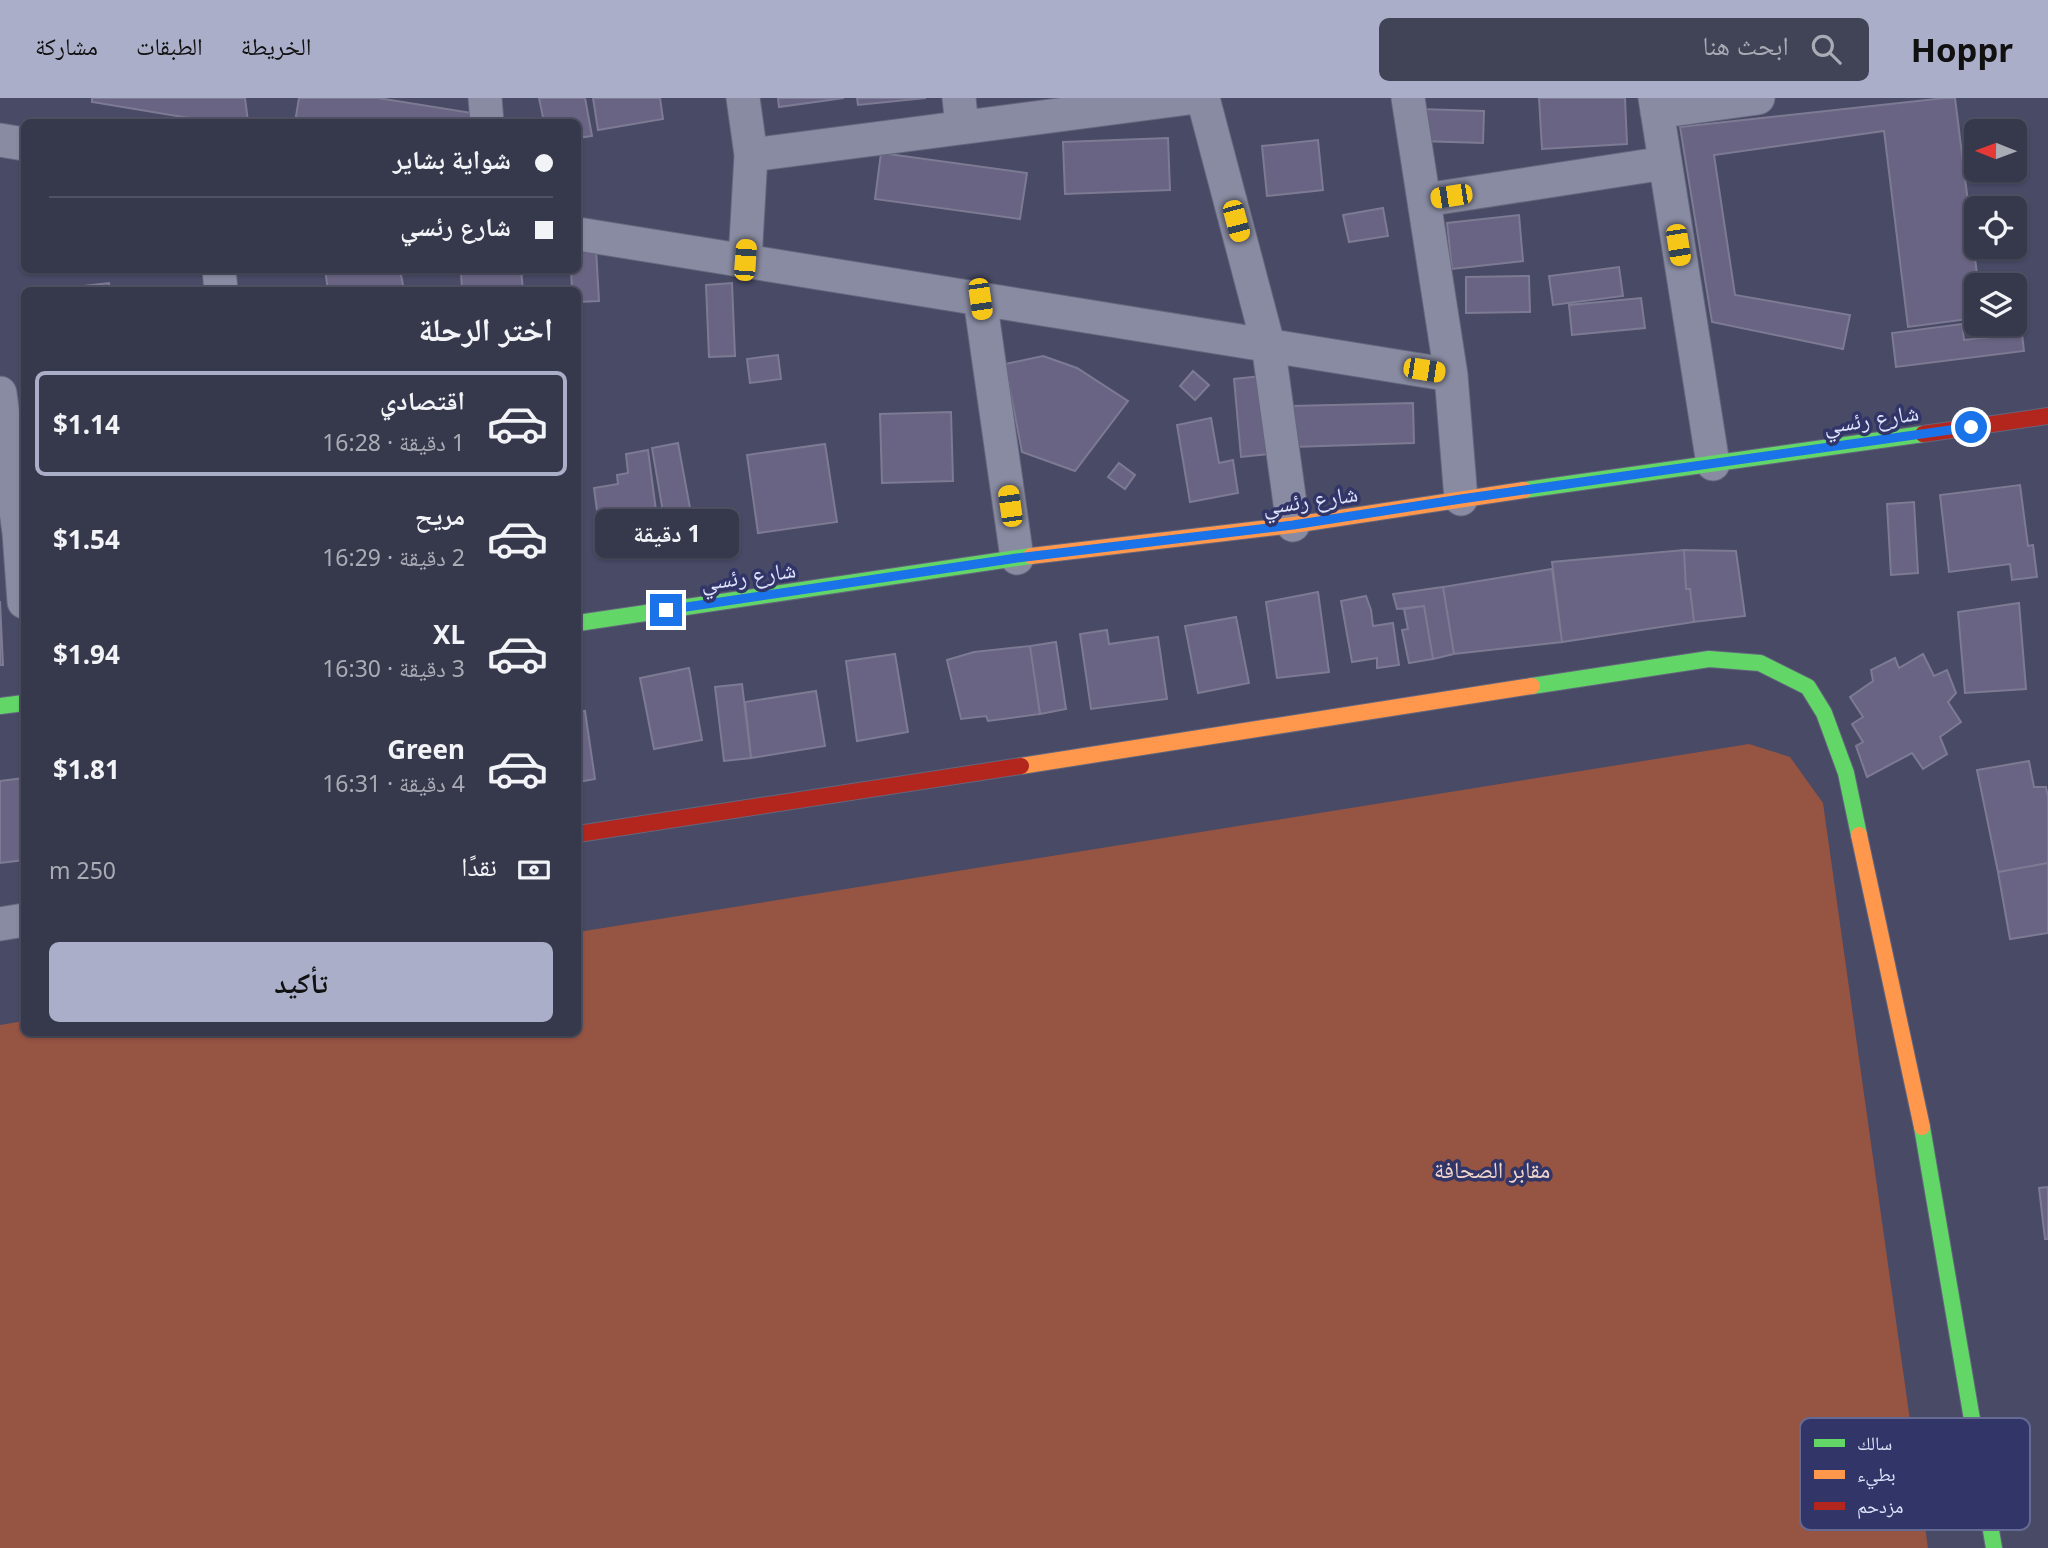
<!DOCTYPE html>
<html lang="ar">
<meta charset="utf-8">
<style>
body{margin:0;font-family:"Noto Sans","Noto Naskh Arabic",sans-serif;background:#414356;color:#f1f3f6;direction:rtl;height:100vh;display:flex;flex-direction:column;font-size:26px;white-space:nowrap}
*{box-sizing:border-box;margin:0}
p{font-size:23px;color:#aaacb5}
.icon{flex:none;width:38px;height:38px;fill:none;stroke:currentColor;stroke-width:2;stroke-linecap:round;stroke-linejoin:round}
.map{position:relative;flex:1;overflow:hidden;direction:ltr}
.sheet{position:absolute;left:21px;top:189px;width:560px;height:749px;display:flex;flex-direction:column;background:#36384c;border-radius:10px;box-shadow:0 2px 5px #0004,0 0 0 2px #505264;direction:rtl}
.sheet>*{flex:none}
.banner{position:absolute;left:21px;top:21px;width:560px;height:154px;border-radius:10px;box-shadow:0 2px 5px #0004,0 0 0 2px #505264;direction:rtl;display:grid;align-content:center;height:154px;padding:0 28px;background:#36384c}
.needle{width:46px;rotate:271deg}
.controls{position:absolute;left:1964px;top:21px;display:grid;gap:14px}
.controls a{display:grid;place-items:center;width:63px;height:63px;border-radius:10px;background:#36384c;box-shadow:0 2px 5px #0004,0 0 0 2px #505264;font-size:35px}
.end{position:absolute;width:32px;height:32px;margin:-16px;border:9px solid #1a73e8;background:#fff;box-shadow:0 0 0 4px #fff}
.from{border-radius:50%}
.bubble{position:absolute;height:49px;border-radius:10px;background:#36384c;box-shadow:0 2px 5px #0004,0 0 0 2px #505264;font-size:23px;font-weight:700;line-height:49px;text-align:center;direction:rtl}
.car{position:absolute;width:21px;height:42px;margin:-21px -10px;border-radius:9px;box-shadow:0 0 5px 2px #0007;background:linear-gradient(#f5c518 24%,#345 0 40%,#f5c518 0 76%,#345 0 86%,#f5c518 0)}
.banner b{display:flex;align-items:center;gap:24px;height:66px;font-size:26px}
.banner b+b{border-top:2px solid #505264}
.banner i{width:18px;height:18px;background:#f1f3f6}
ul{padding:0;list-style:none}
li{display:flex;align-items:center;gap:21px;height:105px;margin:0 14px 10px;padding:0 14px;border:4px solid transparent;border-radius:10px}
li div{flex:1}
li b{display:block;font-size:26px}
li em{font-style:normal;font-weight:700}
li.on{border-color:#aaaec8}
li>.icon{width:63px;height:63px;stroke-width:1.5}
h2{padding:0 28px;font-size:32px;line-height:84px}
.pay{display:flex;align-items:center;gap:18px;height:77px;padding:0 28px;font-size:26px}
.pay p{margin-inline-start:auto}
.primary-button{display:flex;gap:14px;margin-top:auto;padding:14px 28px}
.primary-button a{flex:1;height:80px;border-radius:10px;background:#aaaec8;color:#111;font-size:28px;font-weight:700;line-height:80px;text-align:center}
header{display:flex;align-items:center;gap:42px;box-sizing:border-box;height:98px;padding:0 35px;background:#aaaec8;color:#111}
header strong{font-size:33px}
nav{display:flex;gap:38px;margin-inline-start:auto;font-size:24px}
.search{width:490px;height:63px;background:#414356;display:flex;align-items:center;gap:18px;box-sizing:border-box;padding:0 24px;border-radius:10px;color:#aaacb5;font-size:26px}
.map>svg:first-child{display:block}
</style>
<header>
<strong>Hoppr</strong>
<div class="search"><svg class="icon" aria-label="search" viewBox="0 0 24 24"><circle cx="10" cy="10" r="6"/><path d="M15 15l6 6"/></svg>ابحث هنا</div>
<nav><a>الخريطة</a><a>الطبقات</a><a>مشاركة</a></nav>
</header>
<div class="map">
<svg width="2048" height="1450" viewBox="0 0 2048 1450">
<rect width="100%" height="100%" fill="#484a66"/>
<!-- green -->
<path fill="#965443" d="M1749 646 1790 659 1823 705 1928 1450H0V927L24 923V934H578V834Z"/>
<!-- building -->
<path fill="#696483" stroke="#7d7a93" stroke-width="2" d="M92 0H245L248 24H213L92 4Z
M299 0H378L472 15 471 24H295Z
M539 0H585L592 38 578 40V24H544Z
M593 0H660L663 21 598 32Z
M778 0H844L779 9Z
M857 0H926L858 7Z
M1539 0H1625L1627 46 1542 51Z
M1945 0H1955L1978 184H1974L1976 220 1908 229 1884 33 1714 57 1735 197 1850 217 1843 251 1712 224 1680 29Z
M1418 11 1484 13 1483 45 1418 43Z
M1168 40 1170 92 1065 96 1063 44Z
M1318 42 1323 92 1267 98 1262 48Z
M881 55 1027 75 1020 121 875 101Z
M1383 110 1388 138 1349 144 1343 117Z
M1519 117 1523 163 1452 171 1447 125Z
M596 151 599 203 578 204V192H572L571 172H578V152Z
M1619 169 1623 198 1553 207 1549 178Z
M325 172H400L404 192H328Z
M497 172H521L523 192H462L461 175Z
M2015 177 2024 253 1896 269 1892 235 1962 226 1964 242 2000 238 1998 226H2014V187H1993L1992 180Z
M1529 178 1530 214 1466 215V179Z
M109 185 110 192H48Z
M732 185 735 258 709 259 706 187Z
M1641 200 1645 230 1572 237 1569 207Z
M778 257 781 281 750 285 747 261Z
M1043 258 1077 270 1128 303 1075 373 1022 354 1005 266Z
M1193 273 1209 287 1195 302 1180 288Z
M1261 278 1269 356 1241 359 1234 281Z
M1413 305 1414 345 1293 349 1292 308Z
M951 314 953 383 882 385 880 316Z
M1211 320 1219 365 1233 362 1238 395 1190 404 1177 327Z
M678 345 690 410 663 414 652 350Z
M825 346 837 424 758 435 747 357Z
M648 352 661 450 603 458 594 390 618 386 617 377 628 375 626 356Z
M1119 365 1135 377 1125 391 1108 379Z
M2020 387 2028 448 2033 447 2037 479 2012 482 2010 466 1949 474 1940 397Z
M1914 404 1918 475 1891 477 1887 406Z
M1684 452 1736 453 1745 518 1694 524 1690 491H1686Z
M1684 452 1686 491H1690L1694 524 1562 544 1552 464Z
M1552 471 1562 544 1454 556 1443 489Z
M1443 489 1454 556 1433 561 1424 508 1397 511 1393 496Z
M1318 494 1329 574 1277 580 1266 504Z
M1366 498 1371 512 1373 528 1393 525 1399 567 1377 570V560L1352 564 1341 503Z
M0 503 3 567H0Z
M2019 505 2026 591 1965 595 1958 514Z
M1424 508 1433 561 1409 565 1402 532 1408 531 1404 511Z
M1236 519 1249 585 1198 595 1185 528Z
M1107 532 1109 546 1158 539 1167 601 1091 611 1080 536Z
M1056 544 1066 611 1040 616 1030 548Z
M1030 548 1040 616 988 623 986 618 961 621 947 562 974 554Z
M895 556 908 634 857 643 846 563Z
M1923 556 1934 578 1947 572 1956 595 1948 604 1961 624 1940 639 1947 656 1923 671 1912 655 1867 679 1856 648 1863 644 1852 626 1863 619 1850 599 1873 583 1871 572 1895 560 1899 570Z
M689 570 702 642 654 651 640 580Z
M742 586 751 660 724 663 715 589Z
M816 593 825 648 751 660 745 604Z
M585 613 595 681 578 684V614Z
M2029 663 2034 689H2046L2048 699V765L1998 774 1977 672Z
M24 680V762L0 765V683Z
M2048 765V835L2010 841 1998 774Z
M2048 1089V1141H2045L2039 1090Z"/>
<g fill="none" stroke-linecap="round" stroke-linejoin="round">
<defs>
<path id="street" d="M485 0 487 24
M743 0 751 57 745 162
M959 0 962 29
M1203 0 1268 246 1293 427
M1408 0 1451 277 1461 401
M1655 0 1713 366
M1657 14 1758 0
M0 42 24 46
M751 57 1189 0
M1425 102 1665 65
M578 136 1451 277
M219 172 221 192
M980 201 1017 460
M0 295 19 435 24 504
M0 826 24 822"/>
<path id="fast" d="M1524 392 1923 336
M578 525 1031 458
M1532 588 1709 561 1760 565 1808 589 1824 615 1846 675 1859 737
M0 608 24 605
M1922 1029 1994 1450"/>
<path id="slow" d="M1031 458 1293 427 1524 392
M1021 668 1532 588
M1859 737 1922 1029"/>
<path id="jam" d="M1923 336 2048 318
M578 736 1021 668"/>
</defs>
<!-- street casing -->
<use href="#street" stroke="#64667d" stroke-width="35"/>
<!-- fast casing -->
<use href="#fast" stroke="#64667d" stroke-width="18"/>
<!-- slow casing -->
<use href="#slow" stroke="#64667d" stroke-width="18"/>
<!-- jam casing -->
<use href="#jam" stroke="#64667d" stroke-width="18"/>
<!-- street -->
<use href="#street" stroke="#898ba2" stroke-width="33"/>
<!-- fast -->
<use href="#fast" stroke="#63d668" stroke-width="16"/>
<!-- slow -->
<use href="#slow" stroke="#ff974d" stroke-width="16"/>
<!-- jam -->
<use href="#jam" stroke="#b3261e" stroke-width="16"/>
</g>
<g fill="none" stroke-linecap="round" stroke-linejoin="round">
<!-- route -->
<path stroke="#1a73e8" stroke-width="9" d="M666 512 1017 460 1293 427 1461 401 1971 329"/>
</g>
<g text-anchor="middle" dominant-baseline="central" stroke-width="7" stroke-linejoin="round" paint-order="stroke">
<!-- street labels -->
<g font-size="23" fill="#dfe4fd" stroke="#313567">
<text transform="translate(1871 320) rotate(-8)">شارع رئسي</text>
<text transform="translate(1310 401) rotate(-8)">شارع رئسي</text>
<text transform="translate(748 477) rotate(-8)">شارع رئسي</text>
</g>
<!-- park labels -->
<g font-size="23" fill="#f2d6cd" stroke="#313567">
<text x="1492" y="1071">مقابر الصحافة</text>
</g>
</g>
<!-- legend -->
<rect x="1800" y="1320" width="230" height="112" rx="10" fill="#313567" stroke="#656a94" stroke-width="2"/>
<rect x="1814" y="1341" width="31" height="8" fill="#63d668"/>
<rect x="1814" y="1372" width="31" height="9" fill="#ff974d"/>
<rect x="1814" y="1404" width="31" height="8" fill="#b3261e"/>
<g font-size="19" fill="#dfe4fd">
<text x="1857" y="1352">سالك</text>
<text x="1857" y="1383">بطيء</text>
<text x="1857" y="1415">مزدحم</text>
</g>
</svg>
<div class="controls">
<a><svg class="needle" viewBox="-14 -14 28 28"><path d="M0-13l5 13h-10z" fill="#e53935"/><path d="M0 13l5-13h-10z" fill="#aaacb5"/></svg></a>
<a><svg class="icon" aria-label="locate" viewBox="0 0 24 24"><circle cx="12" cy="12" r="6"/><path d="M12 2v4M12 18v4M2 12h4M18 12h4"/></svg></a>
<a><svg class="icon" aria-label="layers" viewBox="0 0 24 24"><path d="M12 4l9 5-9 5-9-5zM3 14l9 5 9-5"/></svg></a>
</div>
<i class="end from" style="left:1971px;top:329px"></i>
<i class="end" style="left:666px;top:512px"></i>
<div class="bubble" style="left:595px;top:411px;width:144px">1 دقيقة</div>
<i class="car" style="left:1451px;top:98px;rotate:261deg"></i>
<i class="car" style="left:1236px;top:123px;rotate:165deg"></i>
<i class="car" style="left:1678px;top:147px;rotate:171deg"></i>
<i class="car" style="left:745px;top:162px;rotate:4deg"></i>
<i class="car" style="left:980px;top:201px;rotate:172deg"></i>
<i class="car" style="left:1424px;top:272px;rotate:99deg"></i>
<i class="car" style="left:1010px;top:408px;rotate:352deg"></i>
<div class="banner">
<b><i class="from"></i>شواية بشاير</b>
<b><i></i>شارع رئسي</b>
</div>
<section class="sheet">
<h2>اختر الرحلة</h2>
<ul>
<li class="on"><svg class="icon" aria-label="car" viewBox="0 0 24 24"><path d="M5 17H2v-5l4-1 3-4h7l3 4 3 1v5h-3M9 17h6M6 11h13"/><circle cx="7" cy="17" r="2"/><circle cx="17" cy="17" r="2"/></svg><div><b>اقتصادي</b><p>1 دقيقة · 16:28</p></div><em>$1.14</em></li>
<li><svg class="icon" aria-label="car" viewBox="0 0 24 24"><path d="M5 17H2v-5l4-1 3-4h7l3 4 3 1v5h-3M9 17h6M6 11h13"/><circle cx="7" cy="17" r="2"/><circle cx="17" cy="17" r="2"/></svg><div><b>مريح</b><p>2 دقيقة · 16:29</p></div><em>$1.54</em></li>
<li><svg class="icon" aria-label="car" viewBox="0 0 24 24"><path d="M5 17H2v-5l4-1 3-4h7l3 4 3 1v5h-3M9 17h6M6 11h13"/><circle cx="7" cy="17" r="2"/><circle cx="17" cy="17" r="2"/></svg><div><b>XL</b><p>3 دقيقة · 16:30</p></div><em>$1.94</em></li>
<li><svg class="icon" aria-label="car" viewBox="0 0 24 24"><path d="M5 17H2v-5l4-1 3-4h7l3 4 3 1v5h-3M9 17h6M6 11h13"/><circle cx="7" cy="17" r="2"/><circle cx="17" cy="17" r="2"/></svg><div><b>Green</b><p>4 دقيقة · 16:31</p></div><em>$1.81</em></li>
</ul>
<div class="pay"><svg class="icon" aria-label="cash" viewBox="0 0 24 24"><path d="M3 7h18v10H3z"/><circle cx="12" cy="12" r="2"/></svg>نقدًا<p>250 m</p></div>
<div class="primary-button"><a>تأكيد</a></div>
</section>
</div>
